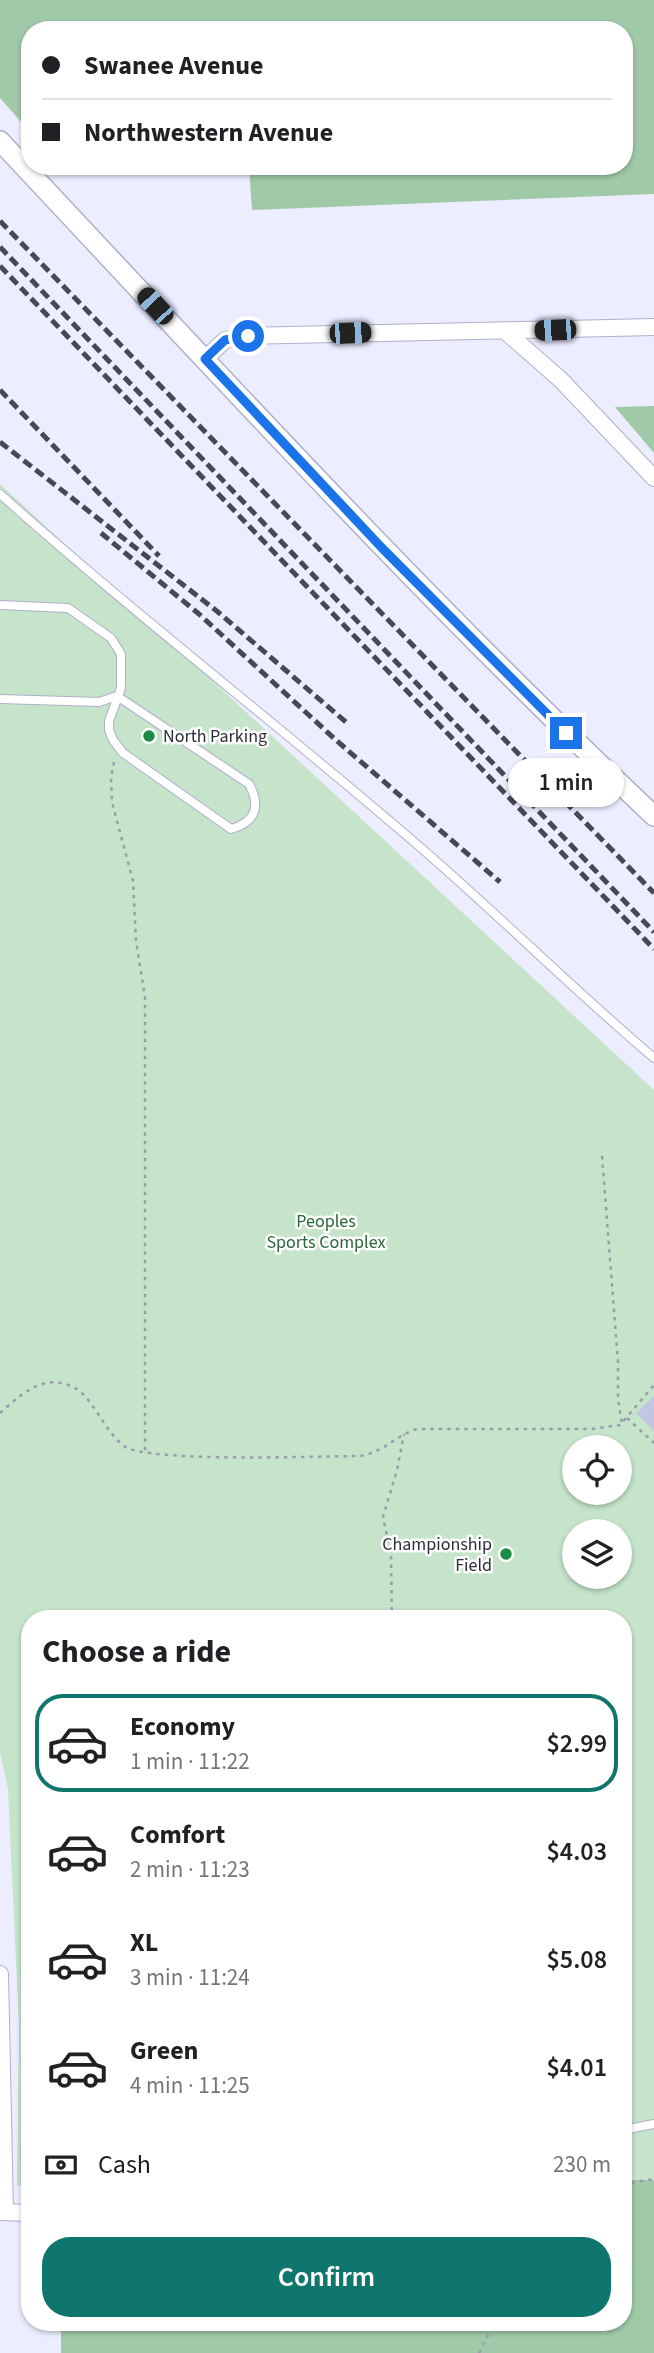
<!DOCTYPE html>
<meta charset="utf-8">
<style>
body{margin:0;font-family:"Source Sans 3",sans-serif;background:#f6f6f6;color:#202124;height:100vh;display:flex;flex-direction:column;font-size:26px;white-space:nowrap}
*{box-sizing:border-box;margin:0}
p{font-size:23px;color:#757577}
.icon{flex:none;width:38px;height:38px;fill:none;stroke:currentColor;stroke-width:2;stroke-linecap:round;stroke-linejoin:round}
.map{position:relative;flex:1;overflow:hidden}
.sheet{position:absolute;left:21px;top:1610px;width:611px;height:721px;display:flex;flex-direction:column;background:#fff;border-radius:28px;box-shadow:0 2px 5px #0004}
.sheet>*{flex:none}
.hud{position:absolute;left:21px;top:21px;width:612px;height:154px;border-radius:28px;box-shadow:0 2px 5px #0004;display:grid;align-content:center;height:154px;padding:0 21px;background:#fff}
.controls{position:absolute;left:562px;top:1435px;display:grid;gap:14px}
.controls a{display:grid;place-items:center;width:70px;height:70px;border-radius:50%;background:#fff;box-shadow:0 2px 5px #0004;font-size:35px}
.end{position:absolute;width:32px;height:32px;margin:-16px;border:9px solid #1a73e8;background:#fff;box-shadow:0 0 0 4px #fff}
.from{border-radius:50%}
.bubble{position:absolute;height:49px;border-radius:24px;background:#fff;box-shadow:0 2px 5px #0004;font-size:23px;font-weight:600;line-height:49px;text-align:center}
.car{position:absolute;width:21px;height:42px;margin:-21px -10px;border-radius:9px;box-shadow:0 0 5px 2px #0007;background:linear-gradient(#222 24%,#8ab4d8 0 40%,#222 0 76%,#8ab4d8 0 86%,#222 0)}
.hud b{display:flex;align-items:center;gap:24px;height:66px;font-size:26px}
.hud b+b{border-top:2px solid #e0e0e0}
.hud i{width:18px;height:18px;background:#202124}
ul{padding:0;list-style:none}
li{display:flex;align-items:center;gap:21px;height:98px;margin:0 14px 10px;padding:0 7px;border:4px solid transparent;border-radius:28px}
li div{flex:1}
li b{display:block;font-size:26px}
li em{font-style:normal;font-weight:600}
li.active{border-color:#0f766e}
li>.icon{width:63px;height:63px;stroke-width:1.5}
h2{padding:0 21px;font-size:32px;line-height:84px}
.pay{display:flex;align-items:center;gap:18px;height:77px;padding:0 21px;font-size:26px}
.pay p{margin-inline-start:auto}
.button{display:flex;gap:14px;margin-top:auto;padding:14px 21px}
.button a{flex:1;height:80px;border-radius:28px;background:#0f766e;color:#fff;font-size:28px;font-weight:600;line-height:80px;text-align:center}
.map>svg:first-child{display:block}
</style>
<div class="map">
<svg width="654" height="2353" viewBox="0 0 654 2353">
<rect width="100%" height="100%" fill="#ecedff"/>
<!-- green -->
<path fill="#c5e4ca" fill-rule="evenodd" d="M0 484 654 1090V2180H623V1619H30V2186H17L19 2028 8 1789 0 1753ZM574 1447H620V1493H574ZM574 1531H620V1577H574Z"/>
<!-- forest -->
<path fill="#a0c9a7" d="M0 0H654V194L252 210 249 166H625V30H30V132L0 98Z
M654 406V453L615 407Z
M623 2180H654V2353H61V2322H623Z"/>
<!-- building -->
<path fill="#c3c6e1" d="M654 1396V1431L636 1413Z"/>
<g fill="none" stroke-linecap="round" stroke-linejoin="round">
<defs>
<path id="service" d="M0 494C132 612 272 720 406 835 491 907 569 986 654 1058
M0 605 68 608 111 638 121 654V688L109 721V730L113 740 123 753 231 829C256 822 261 806 249 784L117 696 99 702 0 699
M623 2130 654 2124"/>
<path id="minor" d="M505 331 561 380 654 478
M205 359 225 340 248 336 654 327
M0 1974 5 2212
M0 2212 30 2213"/>
<path id="tertiary" d="M0 141C215 370 426 601 654 816"/>
</defs>
<!-- service casing -->
<use href="#service" stroke="#aeb0cb" stroke-width="10"/>
<!-- minor casing -->
<use href="#minor" stroke="#aeb0cb" stroke-width="18"/>
<!-- tertiary casing -->
<use href="#tertiary" stroke="#aeb0cb" stroke-width="22"/>
<!-- path -->
<path stroke="#9b9cab" stroke-width="2.5" stroke-dasharray="3.5 5" stroke-linecap="butt" d="M114 762 111 778 112 802 133 881 136 941 145 997V1452
M602 1156 618 1362V1399L622 1423
M0 1413C25 1391 47 1370 80 1391 97 1407 106 1432 124 1446 146 1463 322 1456 360 1456 383 1453 396 1435 417 1429H591L620 1425 654 1385
M627 1418 654 1443
M392 1619 391 1555 383 1517 397 1470 404 1434
M623 2184 654 2179
M479 2353 495 2322"/>
<!-- service -->
<use href="#service" stroke="#fff" stroke-width="8"/>
<!-- minor -->
<use href="#minor" stroke="#fff" stroke-width="16"/>
<!-- tertiary -->
<use href="#tertiary" stroke="#fff" stroke-width="19"/>
<!-- rail -->
<path stroke="#474854" stroke-width="5" stroke-dasharray="10 5" stroke-linecap="butt" d="M0 221 654 893
M0 247 654 932
M0 266 654 949
M0 390 159 556
M0 442 218 612 347 723
M101 533 199 614 337 741 500 882"/>
</g>
<g fill="none" stroke-linecap="round" stroke-linejoin="round">
<!-- route -->
<path stroke="#1a73e8" stroke-width="9" d="M248 336 225 340 205 359 382 548 566 733"/>
</g>
<!-- markers -->
<g fill="#1c8d46" stroke="#fff" stroke-width="2.5">
<circle cx="149" cy="736" r="7"/>
<circle cx="506" cy="1554" r="7"/>
</g>
<g text-anchor="middle" dominant-baseline="central" stroke-width="5" stroke-linejoin="round" paint-order="stroke">
<!-- poi labels -->
<g font-size="18" fill="#2c2d38" stroke="#fff" text-anchor="start">
<text x="163" y="736">North Parking</text>
<text x="492" y="1544" text-anchor="end">Championship<tspan x="492" dy="21">Field</tspan></text>
</g>
<!-- park labels -->
<g font-size="18" fill="#29663a" stroke="#fff">
<text x="326" y="1221">Peoples<tspan x="326" dy="21">Sports Complex</tspan></text>
</g>
</g>
</svg>
<div class="controls">
<a><svg class="icon" aria-label="locate" viewBox="0 0 24 24"><circle cx="12" cy="12" r="6"/><path d="M12 2v4M12 18v4M2 12h4M18 12h4"/></svg></a>
<a><svg class="icon" aria-label="layers" viewBox="0 0 24 24"><path d="M12 4l9 5-9 5-9-5zM3 14l9 5 9-5"/></svg></a>
</div>
<i class="end from" style="left:248px;top:336px"></i>
<i class="end" style="left:566px;top:733px"></i>
<div class="bubble" style="left:508px;top:758px;width:116px">1 min</div>
<i class="car" style="left:155px;top:306px;rotate:317deg"></i>
<i class="car" style="left:555px;top:330px;rotate:268deg"></i>
<i class="car" style="left:350px;top:333px;rotate:88deg"></i>
<div class="hud">
<b><i class="from"></i>Swanee Avenue</b>
<b><i></i>Northwestern Avenue</b>
</div>
<section class="sheet">
<h2>Choose a ride</h2>
<ul>
<li class="active"><svg class="icon" aria-label="car" viewBox="0 0 24 24"><path d="M5 17H2v-5l4-1 3-4h7l3 4 3 1v5h-3M9 17h6M6 11h13"/><circle cx="7" cy="17" r="2"/><circle cx="17" cy="17" r="2"/></svg><div><b>Economy</b><p>1 min · 11:22</p></div><em>$2.99</em></li>
<li><svg class="icon" aria-label="car" viewBox="0 0 24 24"><path d="M5 17H2v-5l4-1 3-4h7l3 4 3 1v5h-3M9 17h6M6 11h13"/><circle cx="7" cy="17" r="2"/><circle cx="17" cy="17" r="2"/></svg><div><b>Comfort</b><p>2 min · 11:23</p></div><em>$4.03</em></li>
<li><svg class="icon" aria-label="car" viewBox="0 0 24 24"><path d="M5 17H2v-5l4-1 3-4h7l3 4 3 1v5h-3M9 17h6M6 11h13"/><circle cx="7" cy="17" r="2"/><circle cx="17" cy="17" r="2"/></svg><div><b>XL</b><p>3 min · 11:24</p></div><em>$5.08</em></li>
<li><svg class="icon" aria-label="car" viewBox="0 0 24 24"><path d="M5 17H2v-5l4-1 3-4h7l3 4 3 1v5h-3M9 17h6M6 11h13"/><circle cx="7" cy="17" r="2"/><circle cx="17" cy="17" r="2"/></svg><div><b>Green</b><p>4 min · 11:25</p></div><em>$4.01</em></li>
</ul>
<div class="pay"><svg class="icon" aria-label="cash" viewBox="0 0 24 24"><path d="M3 7h18v10H3z"/><circle cx="12" cy="12" r="2"/></svg>Cash<p>230 m</p></div>
<div class="button"><a>Confirm</a></div>
</section>
</div>
